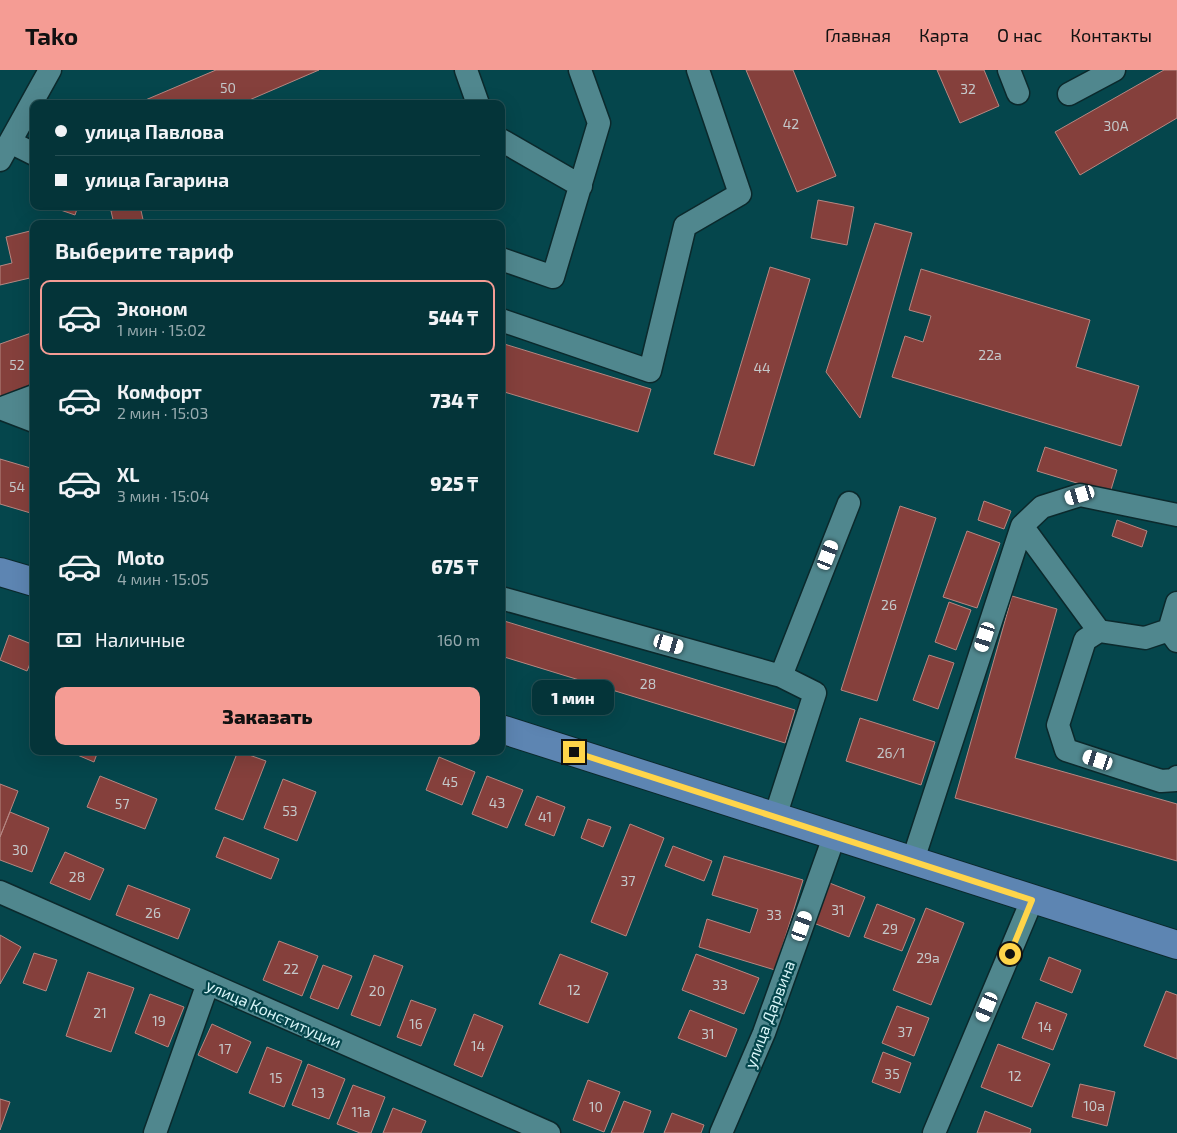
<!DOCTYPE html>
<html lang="ru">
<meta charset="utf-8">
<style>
body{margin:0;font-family:"Exo 2",sans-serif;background:#0d3c41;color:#f1f3f6;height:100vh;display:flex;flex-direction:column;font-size:19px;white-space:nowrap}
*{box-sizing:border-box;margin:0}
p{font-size:16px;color:#97aaae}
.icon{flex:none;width:28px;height:28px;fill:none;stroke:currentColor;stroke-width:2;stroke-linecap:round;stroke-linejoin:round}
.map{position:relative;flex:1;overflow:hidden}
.side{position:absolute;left:30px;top:150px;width:475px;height:535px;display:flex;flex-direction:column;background:#043439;border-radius:10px;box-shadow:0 5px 20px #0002,0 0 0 1px #254f53}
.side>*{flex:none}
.hud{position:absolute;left:30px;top:30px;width:475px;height:110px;border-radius:10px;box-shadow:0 5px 20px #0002,0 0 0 1px #254f53;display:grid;align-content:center;height:110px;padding:0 25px;background:#043439}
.end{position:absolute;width:22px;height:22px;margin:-11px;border:6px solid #ffd54a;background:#111;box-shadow:0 0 0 2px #111}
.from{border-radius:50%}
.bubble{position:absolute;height:35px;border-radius:10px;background:#043439;box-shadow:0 5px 20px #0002,0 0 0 1px #254f53;font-size:16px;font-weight:800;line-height:35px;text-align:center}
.car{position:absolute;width:15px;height:30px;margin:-15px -8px;border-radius:6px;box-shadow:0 0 4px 1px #0007;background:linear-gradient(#fff 24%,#345 0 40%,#fff 0 76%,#345 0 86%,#fff 0)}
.hud b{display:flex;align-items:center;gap:18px;height:48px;font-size:19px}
.hud b+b{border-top:1px solid #254f53}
.hud i{width:12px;height:12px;background:#f1f3f6}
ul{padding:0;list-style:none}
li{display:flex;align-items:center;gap:15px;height:75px;margin:0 10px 8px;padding:0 15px;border:2px solid transparent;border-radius:10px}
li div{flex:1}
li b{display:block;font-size:19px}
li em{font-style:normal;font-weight:800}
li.selected{border-color:#f59c94}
li>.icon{width:45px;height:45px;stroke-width:1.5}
h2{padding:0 25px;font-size:22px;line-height:60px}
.pay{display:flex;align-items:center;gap:12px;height:55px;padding:0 25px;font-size:19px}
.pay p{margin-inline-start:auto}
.action{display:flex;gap:10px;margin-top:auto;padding:10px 25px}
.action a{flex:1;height:58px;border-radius:10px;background:#f59c94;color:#111;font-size:20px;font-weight:800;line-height:58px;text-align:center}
header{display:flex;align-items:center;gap:30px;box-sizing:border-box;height:70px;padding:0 25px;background:#f59c94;color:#111}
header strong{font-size:24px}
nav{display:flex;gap:28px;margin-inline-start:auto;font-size:18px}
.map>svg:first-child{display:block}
</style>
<header>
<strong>Tako</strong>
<nav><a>Главная</a><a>Карта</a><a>О нас</a><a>Контакты</a></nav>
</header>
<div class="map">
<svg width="1177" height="1063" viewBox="0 0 1177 1063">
<rect width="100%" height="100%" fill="#05464c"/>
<!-- building -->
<path fill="#85403c" stroke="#b68782" d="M216 0H319L240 34H136Z
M746 0H793L836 106 797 122Z
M937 0H984L999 36 960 53Z
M1164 0H1177V48L1080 105 1055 62Z
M818 130 854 137 847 175 811 168Z
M49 136H78L75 145Z
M130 136H140L144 154H114L111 141Z
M875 153 912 163 860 348 826 302Z
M34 160V207L0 215V196L12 193 6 167Z
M770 197 810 209 754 396 714 384Z
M921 199 1090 250 1076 297 1139 316 1121 376 892 307 905 266 923 272 931 246 909 240Z
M34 262V314L0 327V274Z
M501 273 651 319 638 362 501 321Z
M1045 377 1117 400 1110 423 1037 401Z
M0 389 34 399V444L0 434Z
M984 431 1011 441 1004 459 978 450Z
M900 436 936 448 877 631 841 620Z
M1117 450 1147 461 1142 477 1112 466Z
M967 461 1000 473 977 538 943 527Z
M1012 526 1057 539 1015 688 1177 734V791L955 728Z
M949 532 971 540 956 580 935 572Z
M501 550 795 640 785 673 501 586Z
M9 565 34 575V584L27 601 0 590Z
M929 585 954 593 938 639 913 630Z
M860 648 935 672 921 715 846 691Z
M68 681H98L94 692Z
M238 681 266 691 243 750 215 739Z
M439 687 475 702 462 735 426 720Z
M100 706 157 729 145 759 87 737Z
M487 706 523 720 507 758 472 744Z
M283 709 316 722 297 771 264 758Z
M0 714 18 721 0 767Z
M537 726 565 737 554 766 525 755Z
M10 742 49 758 32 802 0 790V767Z
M588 749 611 757 603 777 581 768Z
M630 754 664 768 626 866 591 852Z
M224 767 279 789 271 809 216 787Z
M673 776 712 791 704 811 665 796Z
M65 782 104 799 90 830 50 813Z
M724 786 803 810 775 900 699 877 707 849 750 863 758 839 712 825Z
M827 812 865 827 849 867 811 852Z
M128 815 190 839 178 869 116 845Z
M877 834 915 849 902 881 864 867Z
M926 838 964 853 931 935 893 920Z
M0 865 21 877 0 914Z
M279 871 318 886 302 926 263 910Z
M34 883 57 890 46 921 23 913Z
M560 884 608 903 588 953 539 934Z
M696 884 759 908 744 944 682 920Z
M374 885 403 896 380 956 351 945Z
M1049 887 1081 900 1072 923 1040 910Z
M323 895 352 906 338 939 310 928Z
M88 902 134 918 111 982 66 966Z
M1166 921 1177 925V989L1144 976Z
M150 924 184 937 168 977 135 963Z
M411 930 436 939 421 976 397 967Z
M1036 932 1067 944 1053 980 1022 968Z
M897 936 929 948 914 986 882 973Z
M690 940 737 959 726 987 678 968Z
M474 944 503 956 482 1007 454 995Z
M212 954 251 972 237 1003 198 985Z
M998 974 1050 994 1032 1037 981 1017Z
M267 977 302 991 284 1037 249 1023Z
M883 982 911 993 900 1023 872 1012Z
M308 994 345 1009 329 1049 292 1035Z
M588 1010 620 1022 604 1062 573 1050Z
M1080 1014 1115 1022 1107 1056 1072 1047Z
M353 1015 385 1027 371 1063H360L337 1054Z
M0 1029 10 1032 0 1060Z
M624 1031 651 1041 643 1063H611Z
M393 1038 426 1051 421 1063H383Z
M985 1041 1031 1059 1030 1063H977Z
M672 1043 704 1055 701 1063H664Z"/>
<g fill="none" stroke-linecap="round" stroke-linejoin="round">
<defs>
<path id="minor" d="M466 0 478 34
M1009 0 1018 23
M1069 24 1114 0
M501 70 581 116
M10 72 34 84
M0 90 50 0
M501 189 553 207 599 53 580 0
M501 250 650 301 685 156 740 124 698 0
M0 338 34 351
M2 338 34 326
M1022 456 1099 561
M501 528 781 606
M1177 533 1169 560 1177 571
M1169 560 1145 568 1099 561 1085 570 1058 655 1066 680 1161 711 1176 710 1177 707
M775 747 815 623 781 606 849 433
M913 790 1022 456 1042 437 1080 425 1177 445
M0 822 549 1063
M155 1063 208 913
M721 1063 764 963 834 767
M934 1063 1032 830"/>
<path id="major" d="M0 502 34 512
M501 659C726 731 951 804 1177 875"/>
</defs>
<!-- minor casing -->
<use href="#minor" stroke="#0b292c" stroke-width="25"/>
<!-- major casing -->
<use href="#major" stroke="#0b292c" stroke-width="30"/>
<!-- minor -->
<use href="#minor" stroke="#50878e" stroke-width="22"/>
<!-- major -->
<use href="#major" stroke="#5d85b2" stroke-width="28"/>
</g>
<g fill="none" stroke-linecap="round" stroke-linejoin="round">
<!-- route -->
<path stroke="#ffd54a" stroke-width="6" d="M574 682 1032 830 1010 884"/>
</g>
<g text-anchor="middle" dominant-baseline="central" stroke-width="4.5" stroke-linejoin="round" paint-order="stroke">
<!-- number labels -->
<g font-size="14" fill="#c4c8ca">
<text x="228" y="17">50</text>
<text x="968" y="18">32</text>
<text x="791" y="53">42</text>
<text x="1116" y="55">30А</text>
<text x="990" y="284">22а</text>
<text x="17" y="294">52</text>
<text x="762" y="297">44</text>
<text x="17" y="416">54</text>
<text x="889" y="534">26</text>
<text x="648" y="613">28</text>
<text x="891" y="682">26/1</text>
<text x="450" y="711">45</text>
<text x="497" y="732">43</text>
<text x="122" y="733">57</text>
<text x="290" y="740">53</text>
<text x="545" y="746">41</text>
<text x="20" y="779">30</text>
<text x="77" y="806">28</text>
<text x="628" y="810">37</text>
<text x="838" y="839">31</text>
<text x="153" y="842">26</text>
<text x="774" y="844">33</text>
<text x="890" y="858">29</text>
<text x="928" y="887">29а</text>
<text x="291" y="898">22</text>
<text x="720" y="914">33</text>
<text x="574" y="919">12</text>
<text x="377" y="920">20</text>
<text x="100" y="942">21</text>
<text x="159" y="950">19</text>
<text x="416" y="953">16</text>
<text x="1045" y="956">14</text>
<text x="905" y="961">37</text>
<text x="708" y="963">31</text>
<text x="478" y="975">14</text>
<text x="225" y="978">17</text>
<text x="892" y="1003">35</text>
<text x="1015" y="1005">12</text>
<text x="276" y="1007">15</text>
<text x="318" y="1022">13</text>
<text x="1094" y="1035">10а</text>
<text x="596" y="1036">10</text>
<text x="361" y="1041">11а</text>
</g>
<!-- street labels -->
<g font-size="16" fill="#d9f6f9" stroke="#05464c">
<text transform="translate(274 943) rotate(24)">улица Конституции</text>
<text transform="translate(769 944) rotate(-69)">улица Дарвина</text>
</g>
</g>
</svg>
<i class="end from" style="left:1010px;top:884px"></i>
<i class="end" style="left:574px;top:682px"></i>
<div class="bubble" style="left:532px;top:610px;width:82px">1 мин</div>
<i class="car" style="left:1080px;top:425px;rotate:253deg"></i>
<i class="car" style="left:828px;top:485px;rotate:21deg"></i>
<i class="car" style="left:985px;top:567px;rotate:198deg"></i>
<i class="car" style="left:669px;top:574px;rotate:106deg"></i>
<i class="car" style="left:1098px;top:690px;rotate:288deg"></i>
<i class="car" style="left:802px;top:856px;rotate:19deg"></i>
<i class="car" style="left:987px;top:937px;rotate:203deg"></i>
<div class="hud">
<b><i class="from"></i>улица Павлова</b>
<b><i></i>улица Гагарина</b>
</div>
<section class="side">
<h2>Выберите тариф</h2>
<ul>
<li class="selected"><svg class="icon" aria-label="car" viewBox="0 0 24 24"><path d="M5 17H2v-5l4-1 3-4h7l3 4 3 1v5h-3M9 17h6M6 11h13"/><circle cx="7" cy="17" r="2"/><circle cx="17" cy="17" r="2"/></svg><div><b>Эконом</b><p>1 мин · 15:02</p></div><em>544 ₸</em></li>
<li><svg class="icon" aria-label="car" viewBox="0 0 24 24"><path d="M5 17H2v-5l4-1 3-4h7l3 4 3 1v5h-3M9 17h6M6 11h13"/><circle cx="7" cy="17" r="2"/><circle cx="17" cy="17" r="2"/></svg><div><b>Комфорт</b><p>2 мин · 15:03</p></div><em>734 ₸</em></li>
<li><svg class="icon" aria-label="car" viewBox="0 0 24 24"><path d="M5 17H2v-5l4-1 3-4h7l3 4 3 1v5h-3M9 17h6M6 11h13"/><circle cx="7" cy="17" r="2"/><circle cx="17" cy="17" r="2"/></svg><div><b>XL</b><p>3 мин · 15:04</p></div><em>925 ₸</em></li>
<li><svg class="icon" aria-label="car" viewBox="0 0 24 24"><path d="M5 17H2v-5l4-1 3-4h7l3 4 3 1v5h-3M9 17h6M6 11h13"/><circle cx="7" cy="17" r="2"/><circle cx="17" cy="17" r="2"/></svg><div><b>Moto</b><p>4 мин · 15:05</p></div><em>675 ₸</em></li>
</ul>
<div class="pay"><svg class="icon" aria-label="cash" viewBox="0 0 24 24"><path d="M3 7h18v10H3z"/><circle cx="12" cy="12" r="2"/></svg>Наличные<p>160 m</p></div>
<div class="action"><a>Заказать</a></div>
</section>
</div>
